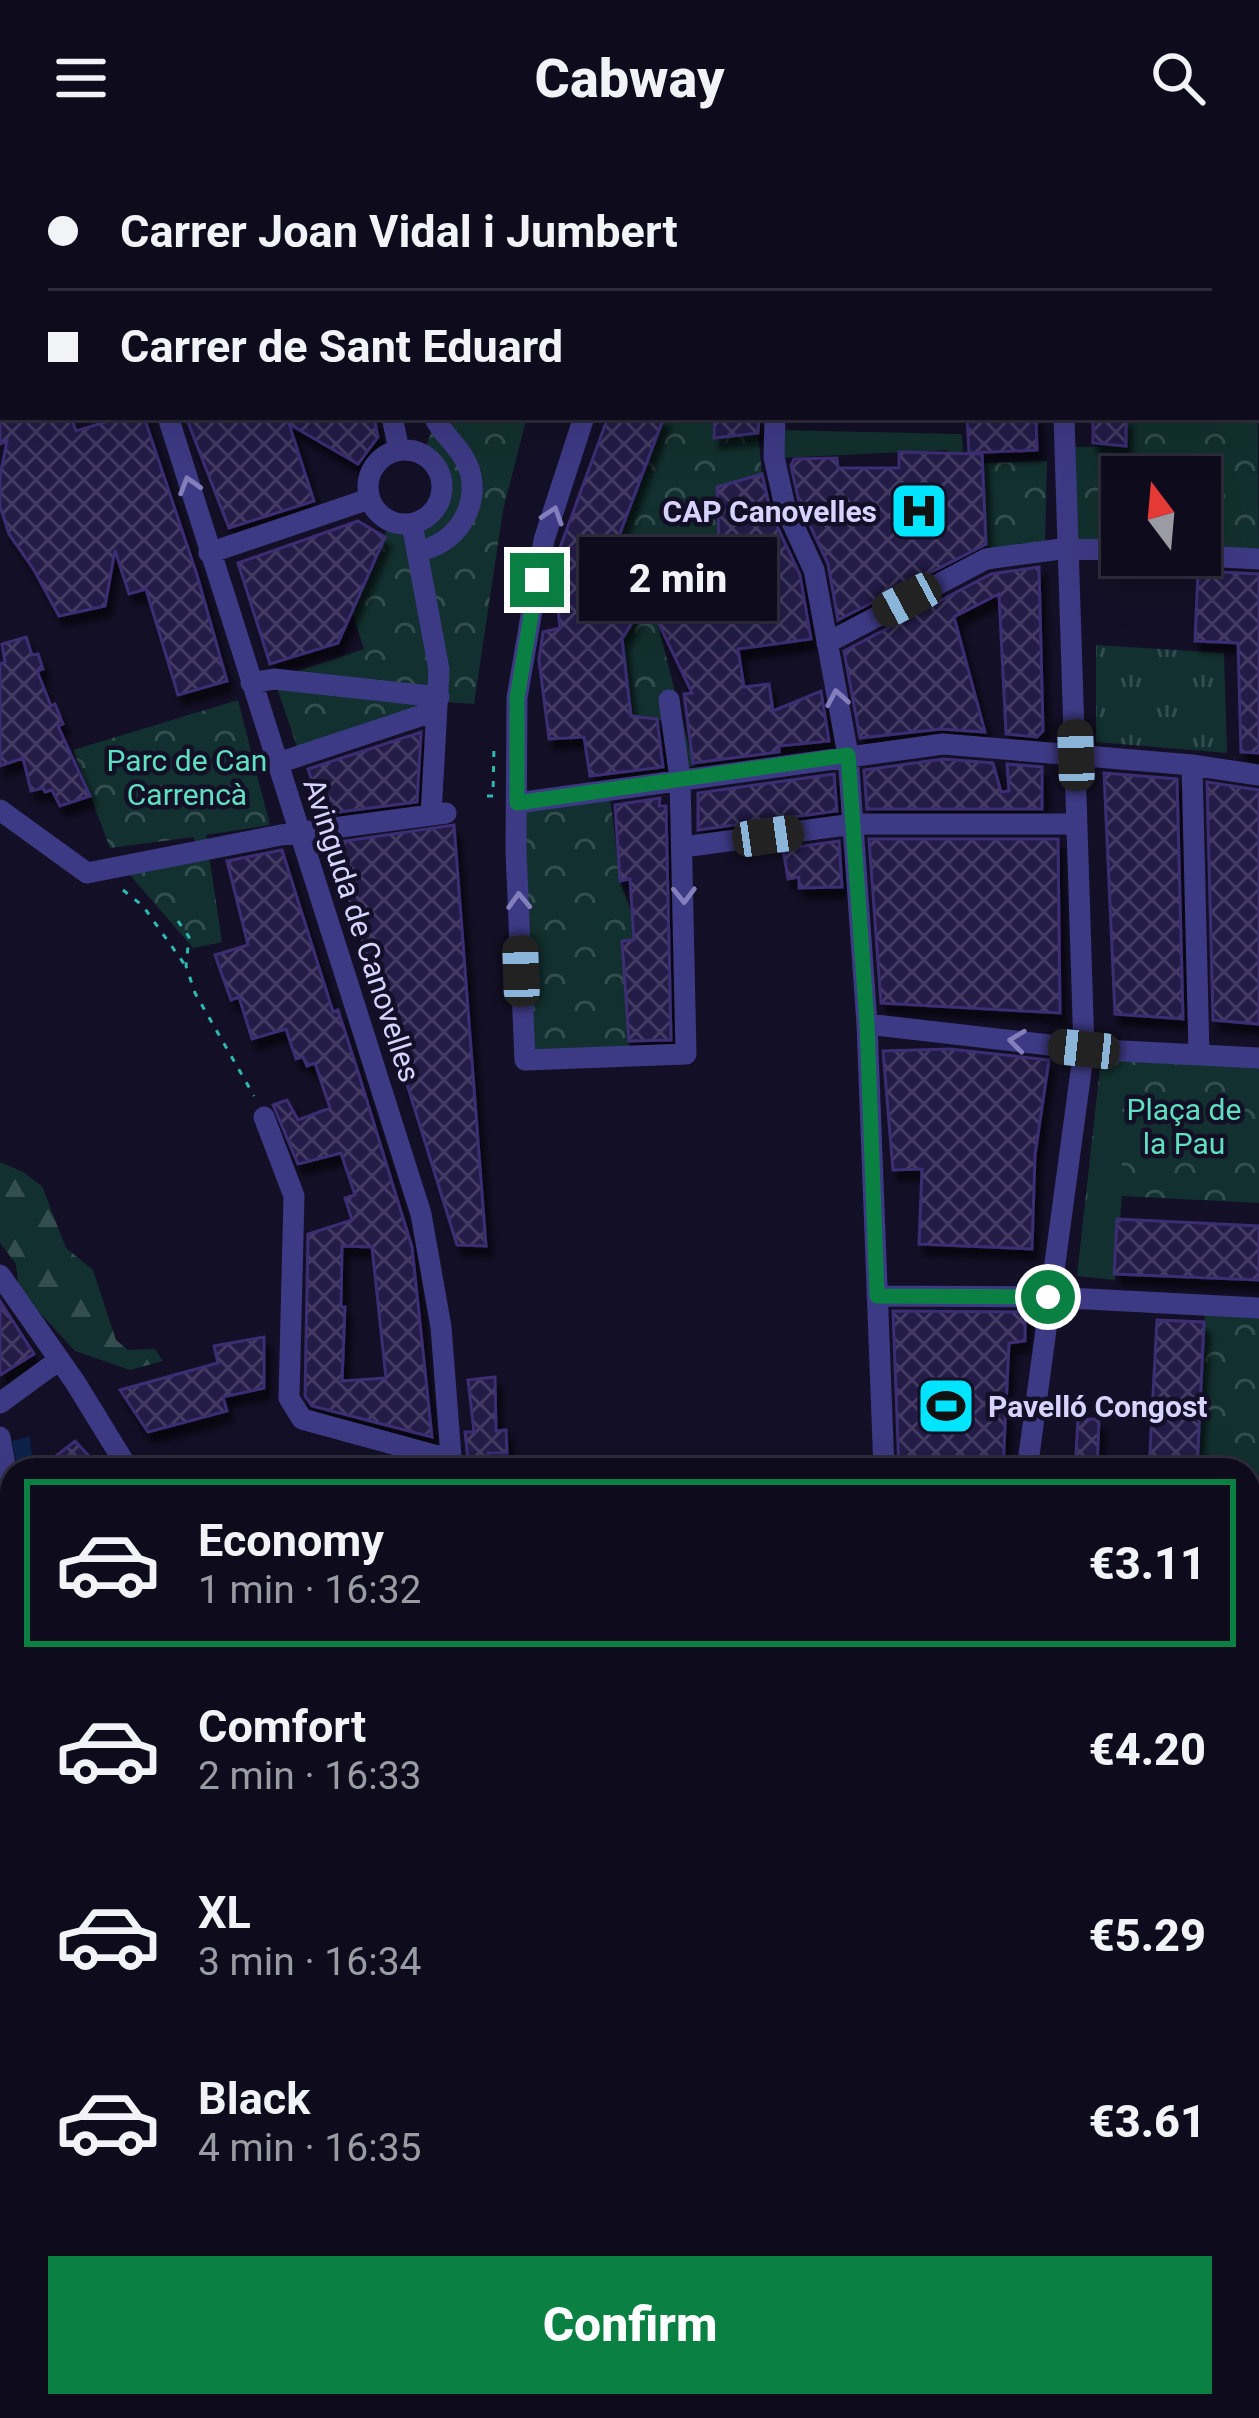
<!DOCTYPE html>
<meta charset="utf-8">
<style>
body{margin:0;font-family:Roboto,sans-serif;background:#1c1929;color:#f1f3f6;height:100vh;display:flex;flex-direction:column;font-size:45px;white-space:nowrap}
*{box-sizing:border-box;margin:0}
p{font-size:39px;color:#9b9ba3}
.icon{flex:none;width:66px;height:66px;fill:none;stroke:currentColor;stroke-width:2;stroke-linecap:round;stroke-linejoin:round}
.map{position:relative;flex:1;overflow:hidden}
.drawer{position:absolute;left:0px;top:1302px;width:1260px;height:960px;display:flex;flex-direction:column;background:#0e0b1c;border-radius:36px 36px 0 0;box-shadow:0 12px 48px #0002,0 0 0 3px #2e2b3b}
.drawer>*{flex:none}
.top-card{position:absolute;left:0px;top:0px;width:1260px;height:264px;box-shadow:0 12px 48px #0002,0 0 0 3px #2e2b3b;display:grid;align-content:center;height:264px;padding:0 48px;background:#0e0b1c}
.needle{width:78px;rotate:344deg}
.controls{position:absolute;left:1101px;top:300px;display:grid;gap:24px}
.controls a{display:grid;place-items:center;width:120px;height:120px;border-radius:0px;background:#0e0b1c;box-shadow:0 12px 48px #0002,0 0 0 3px #2e2b3b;font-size:60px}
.end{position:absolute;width:54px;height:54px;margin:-27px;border:15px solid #0b8043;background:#fff;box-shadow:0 0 0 6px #fff}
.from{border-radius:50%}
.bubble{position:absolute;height:84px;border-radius:0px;background:#0e0b1c;box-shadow:0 12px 48px #0002,0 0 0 3px #2e2b3b;font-size:39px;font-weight:800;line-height:84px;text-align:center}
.car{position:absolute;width:36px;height:72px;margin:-36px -18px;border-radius:15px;box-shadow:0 0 9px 3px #0007;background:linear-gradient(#222 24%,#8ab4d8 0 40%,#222 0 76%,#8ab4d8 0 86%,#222 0)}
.top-card b{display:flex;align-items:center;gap:42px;height:114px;font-size:45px}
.top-card b+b{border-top:3px solid #2e2b3b}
.top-card i{width:30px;height:30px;background:#f1f3f6}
ul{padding:21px 0 0;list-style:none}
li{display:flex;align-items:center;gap:36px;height:168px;margin:0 24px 18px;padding:0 24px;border:6px solid transparent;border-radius:0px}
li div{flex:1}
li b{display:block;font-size:45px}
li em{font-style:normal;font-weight:800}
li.current{border-color:#0b8043}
li>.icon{width:108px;height:108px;stroke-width:1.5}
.action{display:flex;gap:24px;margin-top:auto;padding:24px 48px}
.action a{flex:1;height:138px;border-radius:0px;background:#0b8043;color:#fff;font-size:48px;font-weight:800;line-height:138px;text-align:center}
header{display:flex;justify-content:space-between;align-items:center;height:156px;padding:0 48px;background:#0e0b1c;font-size:54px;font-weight:800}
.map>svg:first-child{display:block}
</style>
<header><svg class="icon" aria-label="menu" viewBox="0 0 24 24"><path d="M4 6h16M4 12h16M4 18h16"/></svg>Cabway<svg class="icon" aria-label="search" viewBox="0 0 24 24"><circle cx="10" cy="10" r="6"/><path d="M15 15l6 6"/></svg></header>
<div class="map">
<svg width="1259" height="2262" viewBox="0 0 1259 2262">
<defs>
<pattern id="grass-tufts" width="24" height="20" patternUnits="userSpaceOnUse" patternTransform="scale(3)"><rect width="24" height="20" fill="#12302f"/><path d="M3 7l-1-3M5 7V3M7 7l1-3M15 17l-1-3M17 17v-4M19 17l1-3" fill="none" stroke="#344d4e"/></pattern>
<pattern id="forest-firs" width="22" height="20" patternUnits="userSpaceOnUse" patternTransform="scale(3)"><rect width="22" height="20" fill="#12302f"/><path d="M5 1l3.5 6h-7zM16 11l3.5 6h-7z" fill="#344d4e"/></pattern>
<pattern id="park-crowns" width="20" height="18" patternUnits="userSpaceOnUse" patternTransform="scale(3)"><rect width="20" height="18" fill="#12302f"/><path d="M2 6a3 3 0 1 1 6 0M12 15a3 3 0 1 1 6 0" fill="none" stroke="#344d4e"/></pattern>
<pattern id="building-cross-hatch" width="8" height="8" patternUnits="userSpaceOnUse" patternTransform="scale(3)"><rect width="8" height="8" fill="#241b47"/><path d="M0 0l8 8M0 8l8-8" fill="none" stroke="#433b63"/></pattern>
<filter id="shadow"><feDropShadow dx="5.5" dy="10" stdDeviation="3" flood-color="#0009"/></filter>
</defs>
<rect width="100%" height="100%" fill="#130f26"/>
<!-- grass -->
<path fill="url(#grass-tufts)" d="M1096 489 1224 497 1227 597 1096 586Z"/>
<!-- forest -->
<path fill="url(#forest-firs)" d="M0 1006 23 1016 42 1030 66 1092 93 1114 116 1184 128 1194 155 1193 163 1205 130 1214 75 1195 19 1134 16 1108 0 1087Z
M12 1783V1926L0 1933V1784Z"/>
<!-- park -->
<path fill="url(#park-crowns)" d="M1257 201 1259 402 1200 399V321H1122V395L1068 392 1064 291 1126 290V261H1257Z
M436 261H527L503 354 474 548 446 546 297 591 274 523 364 493 352 456 389 369C413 377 430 365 446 348L443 311 425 295Z
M664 261H715V282L758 277 762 318 719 386 693 458 657 465 694 610 668 611 663 565 631 560 622 483 633 464 621 403 614 393Z
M1047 305 1045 389 987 399 982 307Z
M238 544 270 669 206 679 222 786 193 792 130 719 196 705 194 681 110 692 73 594Z
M609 631 620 725 632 758 668 757 671 783 622 786 629 890 525 894 524 646Z
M1102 893 1259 902V1047L1122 1040 1115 1124 1077 1120Z
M1205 1157 1259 1158V1337L1248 1336V1314H1197Z
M1259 1709V1806H1248V1750Z"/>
<!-- garden -->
<path fill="#12302f" d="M780 274 962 278 963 301 948 300V294L779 302Z
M1100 921 1122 922V1040L1112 1103H1095V1121L1079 1119Z"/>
<!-- water -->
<path fill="#0c2248" d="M30 1280 33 1314H18L12 1285Z"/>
<!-- building -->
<path fill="url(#building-cross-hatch)" stroke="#3b2d73" stroke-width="3" fill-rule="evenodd" filter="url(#shadow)" d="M0 261H71L76 275 122 261H144L197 419 227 525 178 539 146 433 129 438 115 394 105 450 59 460 34 414 9 378 0 350V320L7 285 0 288Z
M186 261H374L378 281 358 308 289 268 314 345 229 372Z
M608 261H664L617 385 633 465 622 483 631 560 657 563 663 611 590 620 584 581 549 583 539 504 543 476 560 472 554 417 557 400Z
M715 261H759L758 277 714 282Z
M967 261H1036L1037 294 969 297Z
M1093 261H1126V290L1093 287Z
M899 296 982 298 986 388 838 464 828 408 799 346 791 310 794 303 837 302 838 312H899Z
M762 318 771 357 800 419 811 483 738 493 744 531 769 528 773 555 821 535 829 585 779 590V596L693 607 684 538 692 537 657 464 693 458 695 393 719 386 717 331Z
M358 365 385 381 338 487 270 508 238 407Z
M1039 411 1043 575 1037 581 1006 578 999 438 954 461 985 576 941 573 860 582 844 495 991 418Z
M1198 415 1259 418V597L1241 596 1238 487 1195 485Z
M26 481 32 499 38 498 43 513 37 515 51 550 55 548 63 568 58 570 90 640 60 650 52 634 45 636 43 632 31 635 23 602 0 610V508L5 506 2 488Z
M421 576 417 646 323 658 308 613Z
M943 603 993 607 1001 636 1009 635 1007 608 1042 611V653H867L864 614Z
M1104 617 1177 623 1183 863 1115 858Z
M834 618 837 655 698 674V637Z
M1207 626 1259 634V868L1213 864Z
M660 642 659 650H666L671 884 629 885 622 785 634 784 630 723 620 725 615 649Z
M454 669 486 1090 457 1089 332 687Z
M869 683H1058L1060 857 881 847Z
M839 685 842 731 799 732V721L788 723 783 693Z
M282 694 333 856 338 854 359 919 412 1091 432 1281 312 1250 305 1240 308 1078 352 1064 345 1042 355 1039 341 997 298 1008 273 949 287 944 298 964 330 952 315 907 307 910 303 901 296 903 286 873 252 883 239 841 231 844 215 799 248 789 227 705ZM342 1090 372 1091 386 1222 342 1225 345 1151H341Z
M950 893 1049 904 1035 999 1032 1093 919 1088 922 1013 893 1014 883 895Z
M1117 1063 1259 1070V1124L1114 1118Z
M0 1145 34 1198 0 1219Z
M893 1155 1025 1156V1185L1009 1187 1003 1314H899Z
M1157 1164 1204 1166 1197 1314H1149Z
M264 1181V1232L223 1241 227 1255 148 1276 120 1234 218 1207 214 1190Z
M495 1221 496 1275 506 1274 507 1297H488L489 1314H469L465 1276H474L468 1224Z
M1078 1263H1099L1097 1314H1075Z
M75 1285 102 1314H38Z"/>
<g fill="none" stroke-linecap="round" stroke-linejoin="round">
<!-- path -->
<path stroke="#2fb8b0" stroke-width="3" stroke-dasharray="6 9" stroke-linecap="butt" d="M487 640H493L494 588
M123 734 143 750 185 809
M178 765 189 781 186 810 195 837 254 940
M500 2250 502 2262
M343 2262V2250"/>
<!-- minor -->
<path stroke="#3d3a85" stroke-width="21" d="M88 0 89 3
M335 0 336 3
M580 0V3
M1059 0V3
M13 3 22 0
M524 3 525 0
M688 3 690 0
M783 3 784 0
M1177 3V0
M0 183 3 182
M1257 191 1259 192
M168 261 421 1058 441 1171 452 1314
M392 261 399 294
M584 261 544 384 517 542 516 695 525 904 686 898 680 622 669 544
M775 261 774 301 785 351 814 414 848 599 867 868 884 1314
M368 331a37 37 0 1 1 74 0a37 37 0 1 1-74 0Z
M412 368 439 514 431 659
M417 395C457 390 484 346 467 308 459 289 443 280 434 261
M209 397 369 343
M1185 399 1259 403
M827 487 986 403 1068 392 1122 395
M251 527 274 523 439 541
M278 607 426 558 439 541
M1192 609 1199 899
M517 647 943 588 1192 609 1259 619
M0 654 87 717 281 679 446 657
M683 691 853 668H1077
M867 868 1084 893 1259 902
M264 961 294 1040 289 1242 302 1263 452 1304
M0 1119 75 1226 129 1314
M877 1140 1049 1141 1259 1152
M0 1247 59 1204
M0 1281 12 1348
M1027 1314 1084 893 1064 261
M1248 1363 1259 1364
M0 1563 12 1556
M1248 1663 1259 1667
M0 1784 12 1783
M1248 1806H1259
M0 1932 12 1925
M0 2026 12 2012
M1248 2113H1259
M1248 2229H1259
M1065 2250V2262
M5 2262 6 2164 12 2154
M444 2262V2250
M723 2262 725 2250
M877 2262 880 2250"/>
</g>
<!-- one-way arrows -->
<defs><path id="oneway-chevron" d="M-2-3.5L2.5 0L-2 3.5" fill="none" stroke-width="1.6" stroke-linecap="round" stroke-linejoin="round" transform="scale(3)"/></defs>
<g stroke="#837fbc">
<use href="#oneway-chevron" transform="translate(189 329) rotate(-107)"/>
<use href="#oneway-chevron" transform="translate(553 359) rotate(-72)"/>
<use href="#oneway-chevron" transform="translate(837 542) rotate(-100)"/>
<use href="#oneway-chevron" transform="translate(684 739) rotate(89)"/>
<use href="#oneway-chevron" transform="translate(519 745) rotate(-92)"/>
<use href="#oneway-chevron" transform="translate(1017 885) rotate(-173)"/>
</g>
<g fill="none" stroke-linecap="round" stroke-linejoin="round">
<!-- route -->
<path stroke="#0b8043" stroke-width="15" d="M537 424 517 542V647L848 599 867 868 877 1140 1048 1141"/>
</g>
<!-- icons -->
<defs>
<symbol id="hospital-square" viewBox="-11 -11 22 22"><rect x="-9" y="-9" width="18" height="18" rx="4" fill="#00e5ff" stroke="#130f26"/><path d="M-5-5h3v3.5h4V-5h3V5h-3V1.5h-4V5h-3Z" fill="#111"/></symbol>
<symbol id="stadium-square" viewBox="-11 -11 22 22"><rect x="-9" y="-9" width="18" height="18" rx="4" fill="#00e5ff" stroke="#130f26"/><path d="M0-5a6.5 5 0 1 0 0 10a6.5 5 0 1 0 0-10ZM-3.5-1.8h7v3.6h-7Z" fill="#111"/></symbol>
</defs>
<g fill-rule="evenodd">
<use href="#hospital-square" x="886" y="322" width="66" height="66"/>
<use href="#stadium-square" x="913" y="1217" width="66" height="66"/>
</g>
<g text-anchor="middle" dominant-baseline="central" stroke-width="9" stroke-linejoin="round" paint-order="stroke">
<!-- poi labels -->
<g font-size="30" font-weight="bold" fill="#d9d4ff" stroke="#130f26" text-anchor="end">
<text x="877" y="355">CAP Canovelles</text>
<text x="988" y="1250" text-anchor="start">Pavelló Congost</text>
</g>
<!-- park labels -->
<g font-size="30" fill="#5fe0c0" stroke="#130f26">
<text x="187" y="604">Parc de Can<tspan x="187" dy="34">Carrencà</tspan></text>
<text x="1184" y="953">Plaça de<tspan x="1184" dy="34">la Pau</tspan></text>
</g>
<!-- street labels -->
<g font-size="30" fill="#d9d4ff" stroke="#130f26">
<text transform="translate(362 774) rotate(72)">Avinguda de Canovelles</text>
</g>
</g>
</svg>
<div class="controls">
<a><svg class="needle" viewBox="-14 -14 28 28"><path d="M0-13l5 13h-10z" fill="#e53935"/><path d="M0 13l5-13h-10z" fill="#9b9ba3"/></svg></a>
</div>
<i class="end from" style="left:1048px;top:1141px"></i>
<i class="end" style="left:537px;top:424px"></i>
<div class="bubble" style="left:579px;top:381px;width:198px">2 min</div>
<i class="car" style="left:907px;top:444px;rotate:242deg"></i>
<i class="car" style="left:1076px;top:599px;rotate:358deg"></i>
<i class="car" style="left:768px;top:680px;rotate:82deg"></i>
<i class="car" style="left:521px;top:815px;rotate:358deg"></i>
<i class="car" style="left:1084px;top:893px;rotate:276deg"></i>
<div class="top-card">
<b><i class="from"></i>Carrer Joan Vidal i Jumbert</b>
<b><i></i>Carrer de Sant Eduard</b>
</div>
<section class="drawer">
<ul>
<li class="current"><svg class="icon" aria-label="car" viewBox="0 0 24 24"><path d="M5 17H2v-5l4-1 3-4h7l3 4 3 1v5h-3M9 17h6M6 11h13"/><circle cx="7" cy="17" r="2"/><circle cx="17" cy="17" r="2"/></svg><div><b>Economy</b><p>1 min · 16:32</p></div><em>€3.11</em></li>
<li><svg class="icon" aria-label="car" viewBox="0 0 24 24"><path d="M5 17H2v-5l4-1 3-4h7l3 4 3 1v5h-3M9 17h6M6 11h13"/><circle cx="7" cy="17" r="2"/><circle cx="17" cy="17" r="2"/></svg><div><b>Comfort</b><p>2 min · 16:33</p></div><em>€4.20</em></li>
<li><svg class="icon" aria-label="car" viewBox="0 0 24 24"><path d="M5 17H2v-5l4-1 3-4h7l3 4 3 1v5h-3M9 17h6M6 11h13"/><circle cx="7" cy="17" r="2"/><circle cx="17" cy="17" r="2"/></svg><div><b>XL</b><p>3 min · 16:34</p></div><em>€5.29</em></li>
<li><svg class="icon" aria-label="car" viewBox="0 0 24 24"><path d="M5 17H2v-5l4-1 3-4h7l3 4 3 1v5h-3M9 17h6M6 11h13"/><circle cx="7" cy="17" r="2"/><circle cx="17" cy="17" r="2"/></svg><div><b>Black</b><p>4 min · 16:35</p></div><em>€3.61</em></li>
</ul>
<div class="action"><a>Confirm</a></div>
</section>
</div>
